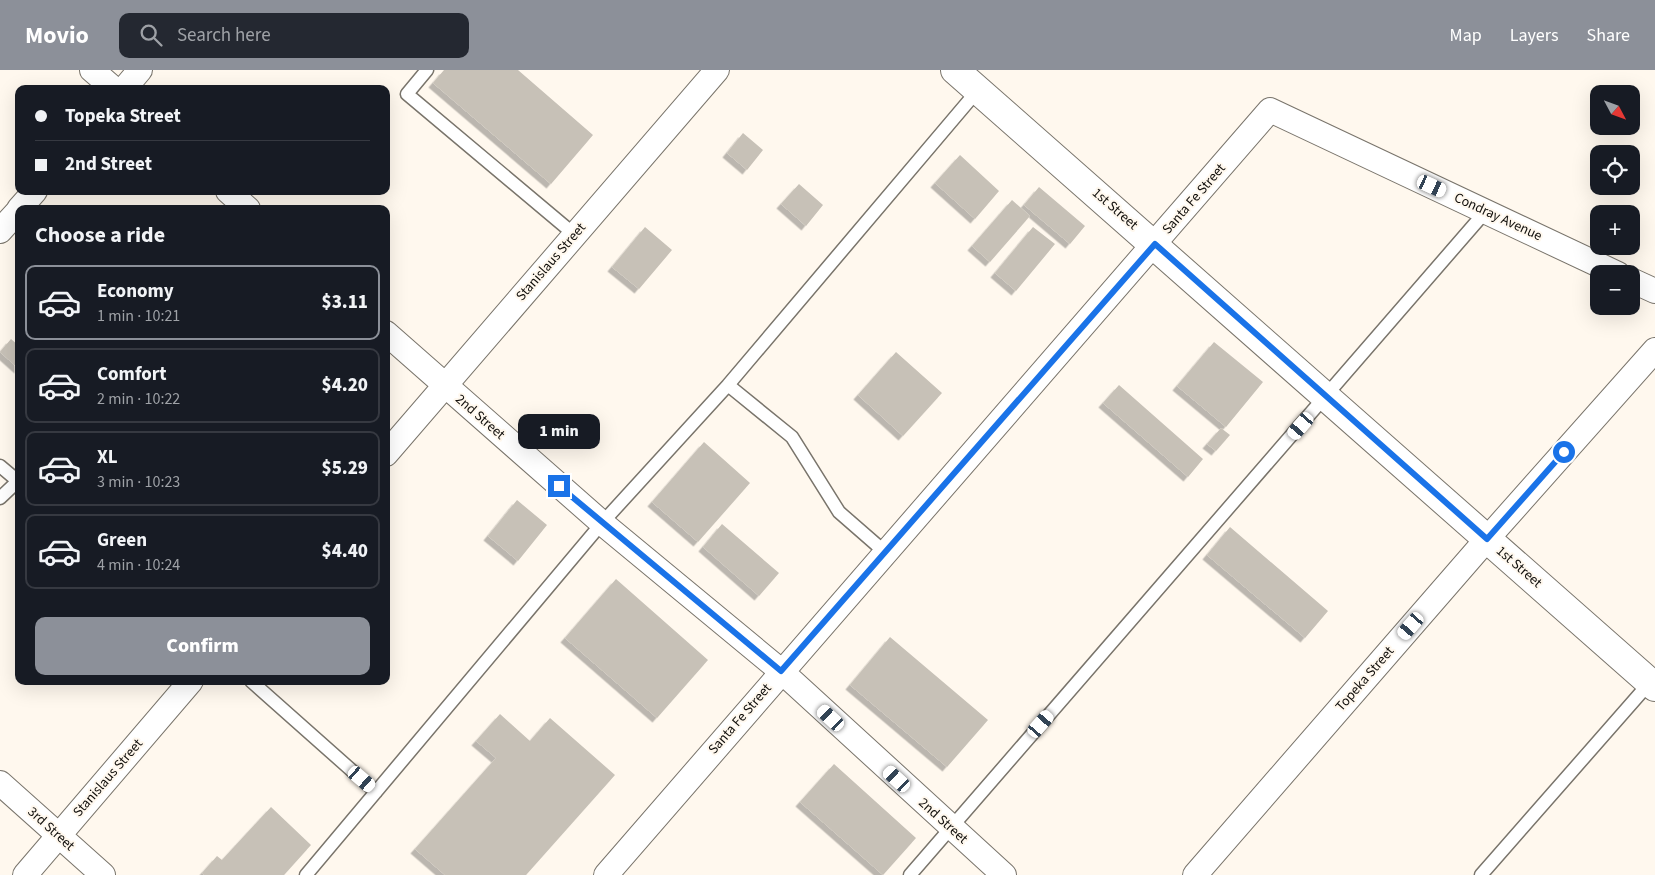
<!DOCTYPE html>
<meta charset="utf-8">
<style>
body{margin:0;font-family:"Source Sans 3",sans-serif;background:#242831;color:#f1f3f6;height:100vh;display:flex;flex-direction:column;font-size:19px;white-space:nowrap}
*{box-sizing:border-box;margin:0}
p{font-size:16px;color:#9ea1a6}
.icon{flex:none;width:28px;height:28px;fill:none;stroke:currentColor;stroke-width:2;stroke-linecap:round;stroke-linejoin:round}
.map{position:relative;flex:1;overflow:hidden}
.drawer{position:absolute;left:15px;top:135px;width:375px;height:480px;display:flex;flex-direction:column;background:#171b24;border-radius:10px;box-shadow:0 5px 20px #0002}
.drawer>*{flex:none}
.hud{position:absolute;left:15px;top:15px;width:375px;height:110px;border-radius:10px;box-shadow:0 5px 20px #0002;display:grid;align-content:center;height:110px;padding:0 20px;background:#171b24}
.needle{width:32px;rotate:131deg}
.tools{position:absolute;left:1590px;top:15px;display:grid;gap:10px}
.tools a{display:grid;place-items:center;width:50px;height:50px;border-radius:10px;background:#171b24;box-shadow:0 5px 20px #0002;font-size:25px}
.end{position:absolute;width:22px;height:22px;margin:-11px;border:6px solid #1a73e8;background:#fff;box-shadow:0 0 0 2px #fff}
.from{border-radius:50%}
.bubble{position:absolute;height:35px;border-radius:10px;background:#171b24;box-shadow:0 5px 20px #0002;font-size:16px;font-weight:800;line-height:35px;text-align:center}
.car{position:absolute;width:15px;height:30px;margin:-15px -8px;border-radius:6px;box-shadow:0 0 4px 1px #0007;background:linear-gradient(#fff 24%,#345 0 40%,#fff 0 76%,#345 0 86%,#fff 0)}
.hud b{display:flex;align-items:center;gap:18px;height:48px;font-size:19px}
.hud b+b{border-top:1px solid #363941}
.hud i{width:12px;height:12px;background:#f1f3f6}
ul{padding:0;list-style:none}
li{display:flex;align-items:center;gap:15px;height:75px;margin:0 10px 8px;padding:0 10px;border:2px solid #363941;border-radius:10px}
li div{flex:1}
li b{display:block;font-size:19px}
li em{font-style:normal;font-weight:800}
li.active{border-color:#8c9099}
li>.icon{width:45px;height:45px;stroke-width:1.5}
h2{padding:0 20px;font-size:22px;line-height:60px}
.primary-button{display:flex;gap:10px;margin-top:auto;padding:10px 20px}
.primary-button a{flex:1;height:58px;border-radius:10px;background:#8c9099;color:#fff;font-size:20px;font-weight:800;line-height:58px;text-align:center}
header{display:flex;align-items:center;gap:30px;box-sizing:border-box;height:70px;padding:0 25px;background:#8c9099;color:#fff}
header strong{font-size:24px}
nav{display:flex;gap:28px;margin-inline-start:auto;font-size:18px}
.search{width:350px;height:45px;background:#242831;display:flex;align-items:center;gap:12px;box-sizing:border-box;padding:0 18px;border-radius:10px;color:#9ea1a6;font-size:19px}
.map>svg:first-child{display:block}
</style>
<header>
<strong>Movio</strong>
<div class="search"><svg class="icon" aria-label="search" viewBox="0 0 24 24"><circle cx="10" cy="10" r="6"/><path d="M15 15l6 6"/></svg>Search here</div>
<nav><a>Map</a><a>Layers</a><a>Share</a></nav>
</header>
<div class="map">
<svg width="1655" height="805" viewBox="0 0 1655 805">
<defs>
<filter id="shadow"><feDropShadow dx="-4.5" dy="4.5" stdDeviation="0" flood-color="#0004"/></filter>
</defs>
<rect width="100%" height="100%" fill="#fff8ee"/>
<!-- building -->
<path fill="#c7c1b7" filter="url(#shadow)" d="M444 0H518L593 65 551 114 433 13Z
M743 63 763 80 747 100 727 83Z
M960 85 999 121 975 149 935 113Z
M799 114 823 135 806 156 781 134Z
M1039 117 1085 156 1070 174 1024 135Z
M1012 130 1030 146 990 192 972 176Z
M645 157 672 180 639 219 612 197Z
M1033 157 1055 174 1016 221 995 203Z
M11 269 19 276V299L0 282Z
M1214 272 1263 312 1226 357 1177 316Z
M896 282 942 323 903 366 858 325Z
M1119 315 1203 389 1188 407 1103 333Z
M1221 358 1230 365 1216 381 1207 374Z
M704 372 750 413 698 472 652 432Z
M517 430 547 455 518 491 488 466Z
M722 454 779 503 759 526 703 477Z
M1230 457 1328 541 1305 568 1207 485Z
M616 509 708 590 657 648 565 568Z
M890 567 988 650 947 697 850 615Z
M500 644 530 671 550 648 615 705 526 805H445L415 779 496 688 476 671Z
M834 694 916 768 883 805 800 732Z
M271 737 311 775 284 805H204L202 803 217 786 222 790Z"/>
<g fill="none" stroke-linecap="round" stroke-linejoin="round">
<defs>
<path id="service" d="M427 0 407 24 575 165
M0 396 19 412
M0 428 18 411
M886 483 839 442 792 367 728 315 978 20
M251 611 376 722
M306 805 602 453 728 315
M910 805 1486 141
M1481 805 1652 610"/>
<path id="minor" d="M92 0 114 19
M124 19 140 0
M228 121 248 139
M19 139 35 121
M0 161 19 140
M1631 210 1655 221
M386 263 602 453 781 601 1004 805
M386 384 717 0
M0 713 103 805
M25 805 191 611
M606 805 1270 40 1618 204
M1195 805 1487 469 1655 280"/>
<path id="tertiary" d="M955 0 1655 617"/>
</defs>
<!-- service casing -->
<use href="#service" stroke="#79746b" stroke-width="15"/>
<!-- minor casing -->
<use href="#minor" stroke="#79746b" stroke-width="26"/>
<!-- tertiary casing -->
<use href="#tertiary" stroke="#79746b" stroke-width="30"/>
<!-- service -->
<use href="#service" stroke="#fff" stroke-width="12"/>
<!-- minor -->
<use href="#minor" stroke="#fff" stroke-width="24"/>
<!-- tertiary -->
<use href="#tertiary" stroke="#fff" stroke-width="28"/>
</g>
<g fill="none" stroke-linecap="round" stroke-linejoin="round">
<!-- route -->
<path stroke="#1a73e8" stroke-width="6" d="M559 416 781 601 1155 174 1487 469 1564 382"/>
</g>
<g text-anchor="middle" dominant-baseline="central" stroke-width="4" stroke-linejoin="round" paint-order="stroke">
<!-- street labels -->
<g font-size="14" fill="#100e0b" stroke="#fff8ee">
<text transform="translate(1194 129) rotate(-49)">Santa Fe Street</text>
<text transform="translate(1115 139) rotate(41)">1st Street</text>
<text transform="translate(1498 147) rotate(25)">Condray Avenue</text>
<text transform="translate(551 192) rotate(-49)">Stanislaus Street</text>
<text transform="translate(480 347) rotate(41)">2nd Street</text>
<text transform="translate(1519 497) rotate(41)">1st Street</text>
<text transform="translate(1365 609) rotate(-49)">Topeka Street</text>
<text transform="translate(740 649) rotate(-49)">Santa Fe Street</text>
<text transform="translate(108 708) rotate(-49)">Stanislaus Street</text>
<text transform="translate(943 751) rotate(42)">2nd Street</text>
<text transform="translate(51 759) rotate(42)">3rd Street</text>
</g>
</g>
</svg>
<div class="tools">
<a><svg class="needle" viewBox="-14 -14 28 28"><path d="M0-13l5 13h-10z" fill="#e53935"/><path d="M0 13l5-13h-10z" fill="#9ea1a6"/></svg></a>
<a><svg class="icon" aria-label="locate" viewBox="0 0 24 24"><circle cx="12" cy="12" r="6"/><path d="M12 2v4M12 18v4M2 12h4M18 12h4"/></svg></a>
<a>+</a>
<a>−</a>
</div>
<i class="end from" style="left:1564px;top:382px"></i>
<i class="end" style="left:559px;top:416px"></i>
<div class="bubble" style="left:518px;top:344px;width:82px">1 min</div>
<i class="car" style="left:1432px;top:116px;rotate:115deg"></i>
<i class="car" style="left:1301px;top:356px;rotate:221deg"></i>
<i class="car" style="left:1411px;top:556px;rotate:221deg"></i>
<i class="car" style="left:831px;top:648px;rotate:313deg"></i>
<i class="car" style="left:1041px;top:654px;rotate:41deg"></i>
<i class="car" style="left:362px;top:709px;rotate:131deg"></i>
<i class="car" style="left:897px;top:709px;rotate:313deg"></i>
<div class="hud">
<b><i class="from"></i>Topeka Street</b>
<b><i></i>2nd Street</b>
</div>
<section class="drawer">
<h2>Choose a ride</h2>
<ul>
<li class="active"><svg class="icon" aria-label="car" viewBox="0 0 24 24"><path d="M5 17H2v-5l4-1 3-4h7l3 4 3 1v5h-3M9 17h6M6 11h13"/><circle cx="7" cy="17" r="2"/><circle cx="17" cy="17" r="2"/></svg><div><b>Economy</b><p>1 min · 10:21</p></div><em>$3.11</em></li>
<li><svg class="icon" aria-label="car" viewBox="0 0 24 24"><path d="M5 17H2v-5l4-1 3-4h7l3 4 3 1v5h-3M9 17h6M6 11h13"/><circle cx="7" cy="17" r="2"/><circle cx="17" cy="17" r="2"/></svg><div><b>Comfort</b><p>2 min · 10:22</p></div><em>$4.20</em></li>
<li><svg class="icon" aria-label="car" viewBox="0 0 24 24"><path d="M5 17H2v-5l4-1 3-4h7l3 4 3 1v5h-3M9 17h6M6 11h13"/><circle cx="7" cy="17" r="2"/><circle cx="17" cy="17" r="2"/></svg><div><b>XL</b><p>3 min · 10:23</p></div><em>$5.29</em></li>
<li><svg class="icon" aria-label="car" viewBox="0 0 24 24"><path d="M5 17H2v-5l4-1 3-4h7l3 4 3 1v5h-3M9 17h6M6 11h13"/><circle cx="7" cy="17" r="2"/><circle cx="17" cy="17" r="2"/></svg><div><b>Green</b><p>4 min · 10:24</p></div><em>$4.40</em></li>
</ul>
<div class="primary-button"><a>Confirm</a></div>
</section>
</div>
